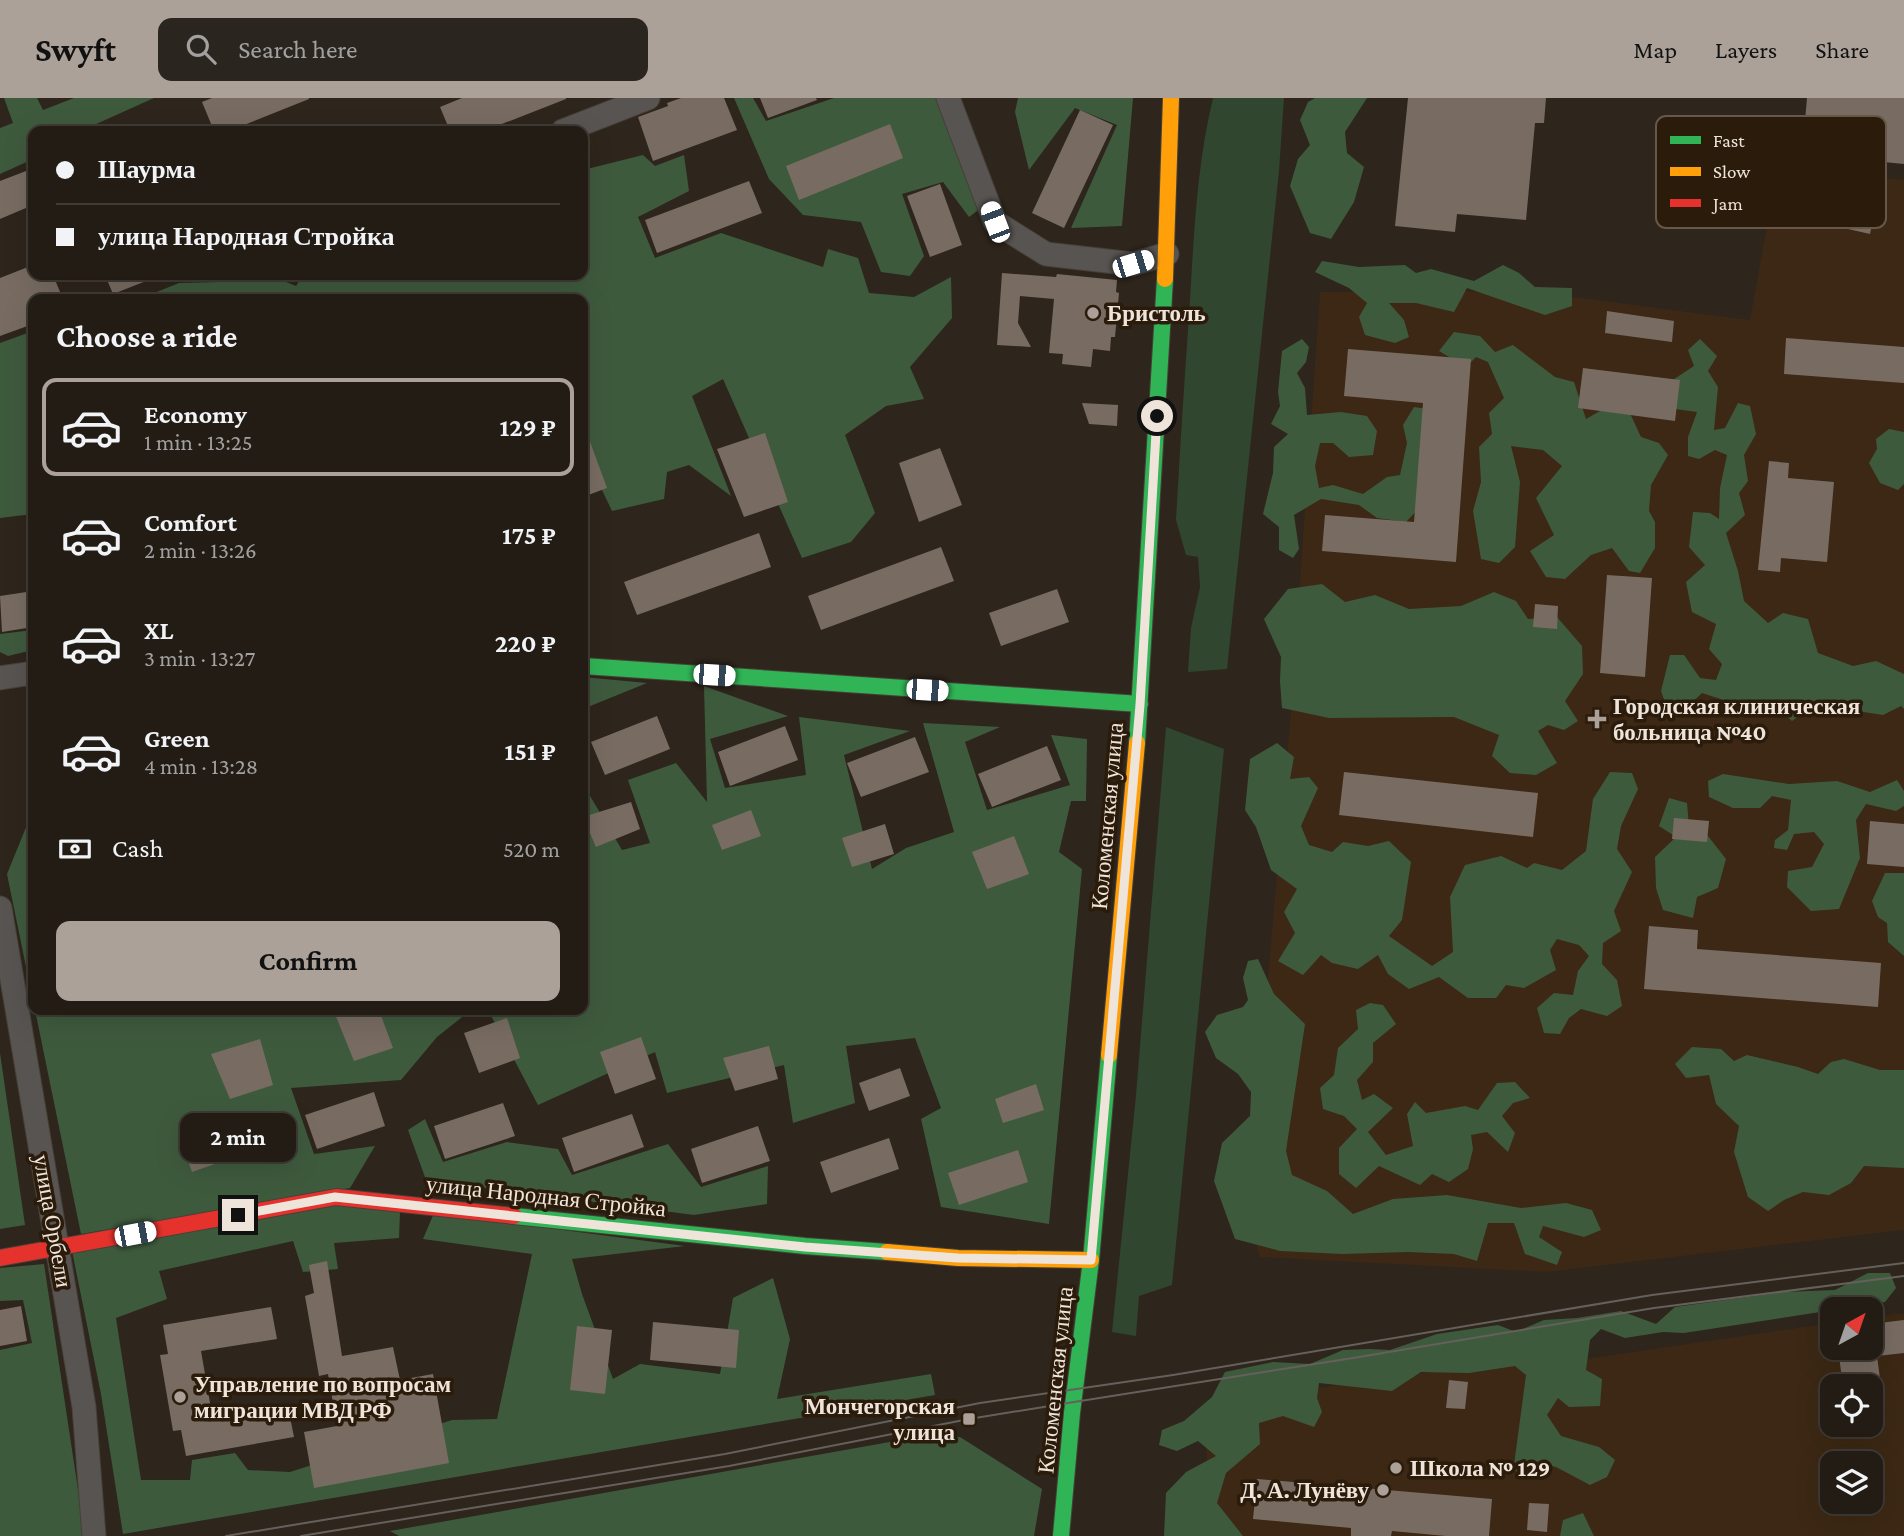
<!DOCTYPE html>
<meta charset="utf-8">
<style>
body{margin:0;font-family:"Crimson Pro",serif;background:#2a251e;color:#f1f3f6;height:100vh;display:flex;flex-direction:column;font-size:26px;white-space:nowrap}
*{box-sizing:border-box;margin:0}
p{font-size:23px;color:#a2a1a0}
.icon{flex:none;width:38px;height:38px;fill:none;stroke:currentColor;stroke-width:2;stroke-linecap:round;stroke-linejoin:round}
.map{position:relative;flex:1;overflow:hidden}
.side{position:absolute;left:28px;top:196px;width:560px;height:721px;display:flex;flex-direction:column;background:#221c15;border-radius:14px;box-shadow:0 7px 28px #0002,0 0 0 2px #3f3a34}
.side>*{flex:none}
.top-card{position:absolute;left:28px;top:28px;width:560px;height:154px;border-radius:14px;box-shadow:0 7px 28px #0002,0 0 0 2px #3f3a34;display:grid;align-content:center;height:154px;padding:0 28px;background:#221c15}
.needle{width:46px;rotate:40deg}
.controls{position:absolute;left:1820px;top:1199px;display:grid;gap:14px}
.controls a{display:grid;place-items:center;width:63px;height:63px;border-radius:14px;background:#221c15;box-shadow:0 7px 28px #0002,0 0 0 2px #3f3a34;font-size:35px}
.end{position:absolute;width:32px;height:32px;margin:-16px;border:9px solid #efe4da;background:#111;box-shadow:0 0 0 4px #111}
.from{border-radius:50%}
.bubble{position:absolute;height:49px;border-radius:14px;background:#221c15;box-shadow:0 7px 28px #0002,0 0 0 2px #3f3a34;font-size:23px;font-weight:700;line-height:49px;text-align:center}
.car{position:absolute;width:21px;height:42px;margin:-21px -10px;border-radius:9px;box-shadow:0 0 5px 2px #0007;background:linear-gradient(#fff 24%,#345 0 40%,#fff 0 76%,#345 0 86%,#fff 0)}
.top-card b{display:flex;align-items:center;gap:24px;height:66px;font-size:26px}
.top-card b+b{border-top:2px solid #3f3a34}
.top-card i{width:18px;height:18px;background:#f1f3f6}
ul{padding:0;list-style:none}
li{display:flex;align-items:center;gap:21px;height:98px;margin:0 14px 10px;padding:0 14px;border:4px solid transparent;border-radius:14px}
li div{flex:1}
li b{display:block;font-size:26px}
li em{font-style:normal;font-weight:700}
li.on{border-color:#aba198}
li>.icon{width:63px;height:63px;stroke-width:1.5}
h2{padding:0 28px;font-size:32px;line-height:84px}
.pay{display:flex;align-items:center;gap:18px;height:77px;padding:0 28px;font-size:26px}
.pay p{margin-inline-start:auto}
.action{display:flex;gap:14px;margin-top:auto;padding:14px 28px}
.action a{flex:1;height:80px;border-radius:14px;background:#aba198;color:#111;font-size:28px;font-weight:700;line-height:80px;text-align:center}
header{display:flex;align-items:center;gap:42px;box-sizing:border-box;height:98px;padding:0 35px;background:#aba198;color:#111}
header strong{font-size:33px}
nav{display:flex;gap:38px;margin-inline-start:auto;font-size:24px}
.search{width:490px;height:63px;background:#2a251e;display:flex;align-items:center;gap:18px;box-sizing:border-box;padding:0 24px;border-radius:14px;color:#a2a1a0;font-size:26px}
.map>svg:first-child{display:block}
</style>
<header>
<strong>Swyft</strong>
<div class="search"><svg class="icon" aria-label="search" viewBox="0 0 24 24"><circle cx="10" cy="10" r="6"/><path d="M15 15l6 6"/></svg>Search here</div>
<nav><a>Map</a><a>Layers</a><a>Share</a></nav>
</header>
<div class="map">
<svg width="1904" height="1438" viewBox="0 0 1904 1438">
<rect width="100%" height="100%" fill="#2e251c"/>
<!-- built -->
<path fill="#3c2814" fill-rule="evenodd" d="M1825 74 1904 82V1132L1547 1174 1260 1159 1247 1122 1291 614 1320 194 1528 193 1750 222 1769 117 1818 124Z
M1904 1215V1438H1173L1210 1399 1202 1306 1579 1253 1585 1261 1832 1225V1250H1871V1219ZM1832 1288H1871V1326H1832ZM1832 1365H1871V1404H1832Z"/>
<!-- green -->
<path fill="#30462e" d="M1213 0H1284L1279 73 1227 571 1188 574 1191 530 1200 489 1198 459 1186 457 1176 422C1180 349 1185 276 1190 202 1194 135 1197 66 1213 0Z
M1166 629 1224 651 1172 1187 1139 1198 1136 1238 1112 1234 1136 997Z"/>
<!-- forest -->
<path fill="#3e5a3d" d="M4 0H37L43 12 74 0H154L94 27 92 33H33V65L31 62 0 76V30L13 25Z
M734 0H753L766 23 834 0H937L981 110 969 119 943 84 902 96 924 158 910 178 881 174 861 124 803 117 769 81Z
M1018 0H1133L1122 128 1071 130 1117 27 1075 10 1029 72 1015 14Z
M1315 0H1367L1345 34 1347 55 1364 69 1354 104 1331 141 1310 135 1290 88 1298 61 1310 47 1300 22 1308 4Z
M643 57 655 68 684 57 689 93 638 119 655 160 721 135 823 169 828 151 858 160 869 195 914 199 951 179 952 220 910 269 924 301 886 308 845 337 875 415 851 444 802 460 723 281 692 298 731 398 689 367 667 374 664 401 612 413 583 352V201H139L179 185 221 184 247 177H269L296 188 303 177H583V72Z
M1322 163 1359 169 1405 167 1416 175 1431 171 1474 183 1503 167 1519 175 1535 189 1572 190V208L1545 217 1467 190 1454 214 1416 205H1389L1404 222 1409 239 1395 245 1365 237 1359 219 1367 205 1349 190 1315 174Z
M33 233V416L0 420V245Z
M1454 234 1480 238 1495 254 1513 247 1555 279 1574 284 1586 321 1607 309 1628 311 1641 339 1659 345 1668 357 1651 387 1649 413 1655 424V450L1640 475 1629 473 1612 450 1591 457 1565 481 1546 479 1530 453 1554 437 1536 400 1562 368 1543 352 1511 348 1520 384 1515 449 1499 465 1481 461 1473 413 1481 384 1479 349 1492 336 1489 315 1504 300 1488 264 1476 259 1466 269 1439 253Z
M1302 241 1309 249 1306 264 1297 275 1305 290 1307 317 1341 314 1367 318 1377 333 1373 357 1349 359 1333 345H1320L1315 368 1319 390 1333 387 1363 396 1387 379 1400 377 1407 345 1403 327 1414 309 1428 311 1424 405 1406 424 1377 420 1359 407 1321 401 1294 417 1299 451 1293 460 1279 452V429L1263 416 1273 375 1274 349 1288 336 1271 326 1280 308 1278 294 1282 253Z
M1700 241 1717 258 1708 273 1718 289 1714 332 1725 330 1738 305 1750 308 1756 336 1744 357 1748 383 1739 395 1745 417 1726 435 1738 473 1744 503 1768 525 1783 515 1808 521 1818 555 1853 568 1876 563 1904 576V611L1901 608 1883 617 1844 611 1834 603 1810 610 1792 623 1769 603 1745 609 1702 595 1685 611 1668 613 1661 593 1670 557H1684L1700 580 1716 582 1722 566 1709 551 1716 526 1692 514 1686 484 1705 467 1689 449 1693 414 1710 415 1719 421 1720 390 1727 357 1715 352 1699 361 1688 358V339L1697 314 1668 310 1662 289 1694 268 1688 252Z
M1889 331 1904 334V386L1898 392 1880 385 1869 365 1877 351 1876 341Z
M1322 486 1345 504 1375 497 1409 511 1461 508 1494 494 1516 503 1528 521 1557 519 1582 548 1583 576 1565 603 1578 623 1564 632 1548 627 1538 633 1557 665 1536 677 1510 675 1492 658 1499 637 1454 619 1329 620 1282 610 1280 583 1281 559 1264 521 1288 491Z
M33 532V552L8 558 0 554V536Z
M583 579 647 585 583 611Z
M704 588 788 618 710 641 725 690 806 677 799 619 910 633 844 657 872 771 906 750 954 734 923 625 1000 629 965 644 987 712 1070 687 1051 637 1087 641 1086 703H1071L1059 754 1082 771 1049 1126 941 1109 921 1021 941 1010 915 940 846 948 855 1005 793 1025 784 967 667 995 655 954 538 1007 488 912H583V686L622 752 650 745 628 682 676 665 707 704Z
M1277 645 1294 659 1290 681 1309 679 1318 690 1301 728 1309 747 1332 754 1343 744 1368 748 1389 743 1411 764 1402 822 1389 838 1432 868 1453 854 1450 799 1465 767 1501 758 1527 770 1534 765 1562 772 1586 753 1593 701 1610 674 1632 675 1638 691 1621 728 1617 751 1632 774 1614 813 1621 833 1603 845 1602 866 1617 882 1622 908 1607 918 1581 911 1569 920 1560 936 1544 935 1537 910 1554 895 1573 897 1578 873 1589 858 1579 847 1557 841 1550 852 1556 872 1524 890 1506 887 1496 900H1468L1439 879 1409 891 1388 876 1378 857 1358 871 1332 865 1321 857 1303 877 1278 863 1295 835 1284 814 1297 791 1271 772 1256 729 1245 712 1250 661Z
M1723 676 1789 686 1837 683 1870 694 1897 682 1904 693V708L1896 713 1866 706 1856 722 1860 760 1839 811 1811 813 1787 789 1788 773 1812 769 1824 746 1814 734 1794 736 1787 752 1774 750 1775 742 1788 732 1791 702 1772 698 1760 710H1733L1709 699 1708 683Z
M1669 700 1687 705 1689 728 1708 738 1726 761 1718 790 1697 799 1693 820 1663 812 1656 790 1655 759 1676 739 1659 728Z
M29 722 33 724V903L7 776Z
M1885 775H1904V858L1888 844 1887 825 1878 819 1872 803Z
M1258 861 1274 896 1305 926 1286 1053 1292 1077 1327 1093 1353 1116 1393 1101 1447 1097 1521 1110 1566 1105 1592 1112 1601 1132 1584 1139 1543 1128 1539 1139 1562 1154 1557 1167 1525 1156 1514 1125H1488L1477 1163 1454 1156 1408 1154 1342 1156 1280 1153 1235 1141 1214 1083 1222 1045 1250 1018 1251 994 1238 976 1216 960 1205 934 1217 917 1243 909 1248 902 1243 880 1248 863Z
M1370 905 1383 907 1396 926 1373 945V964L1357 982 1362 1002 1374 996 1393 1010 1368 1034 1386 1057 1413 1048 1407 1016 1415 1004 1426 1015 1465 1008 1478 1012 1497 985 1515 984 1530 1000 1513 1005 1502 1018 1515 1035 1508 1054 1487 1034 1471 1037 1473 1051 1468 1071 1449 1084 1432 1076 1420 1087 1379 1068 1356 1090 1339 1076V1050L1357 1031 1344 1018 1323 1011 1320 990 1334 977 1338 950 1358 931 1356 912Z
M35 912H471L437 939 401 982 291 990 314 1056 375 1048 350 1090 81 1136Z
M1692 949 1721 951 1734 963 1747 957 1798 969 1818 976 1831 964 1844 961 1880 972H1904V1070L1864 1068 1851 1085 1829 1097 1803 1094 1784 1102 1768 1113 1748 1099 1734 1054 1739 1028 1716 1006 1709 977 1686 980 1675 966Z
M0 955 25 1127 0 1131Z
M425 1021 443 1064 507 1044 558 1051 572 1077 668 1046 701 1089 768 1068 767 1106 694 1117 426 1082 408 1032Z
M337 1105 400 1114 399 1140 334 1145 338 1171 303 1174 293 1143 159 1173 167 1201 116 1220 141 1382H190L192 1362 235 1355 248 1372 290 1374 452 1322 497 1321 532 1156 423 1141 434 1115 685 1148 572 1161 582 1196 613 1281 640 1266 720 1276 733 1200 773 1180 790 1241 777 1301 931 1276 935 1297 123 1436 101 1296 72 1153Z
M44 1166 85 1438H0V1252L32 1245 23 1202 0 1203V1170Z
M1868 1175H1890L1896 1190 1885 1204 1684 1235 1663 1234 1625 1240 1601 1231 1590 1242 1586 1272 1602 1281 1600 1308 1569 1309 1558 1300 1547 1317 1561 1338 1599 1349 1615 1362 1607 1379 1590 1387 1556 1369 1543 1366 1535 1380 1519 1379 1514 1367 1526 1277 1515 1268 1469 1275 1421 1274 1392 1293 1319 1285 1317 1300 1322 1314 1314 1329 1283 1318 1259 1325 1260 1346 1226 1375 1217 1405 1243 1438H1164L1166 1395 1186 1374 1216 1358 1198 1343 1177 1353 1159 1347 1162 1332 1184 1323 1212 1299 1225 1274 1273 1264 1310 1266 1343 1252 1369 1251 1390 1252 1437 1236 1498 1227 1516 1234 1544 1222 1577 1220 1621 1213 1656 1226 1675 1209 1783 1194 1835 1192Z
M960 1339 1042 1391 1034 1438H399L390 1433 901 1342Z
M1583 1415 1594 1438H1560L1563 1422Z"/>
<!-- building -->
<path fill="#786c62" d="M212 0H309V1L229 33H214L202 4Z
M462 0H566V1L484 33H450L440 9Z
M681 0H724L737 32 653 63 638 19 668 8 667 5Z
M760 0H816L817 2 768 20Z
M1408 0H1546L1544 25H1535L1526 122 1457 116 1455 134 1395 128Z
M1807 0H1904V66L1802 56Z
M1080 12 1113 27 1064 130 1032 115Z
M890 26 903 60 799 102 786 68Z
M26 73 33 90V107L0 121V83Z
M749 83 762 115 657 155 645 122Z
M940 86 962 147 930 159 907 98Z
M1855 93 1878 97 1870 136 1848 131Z
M33 167V177H53L63 201H33V226L0 238V180Z
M1002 175 1056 179 1057 176 1117 182 1116 194 1119 195 1115 239H1111L1110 253 1093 251 1091 269 1062 266 1063 256 1049 255 1054 201 1020 198 1018 225 1031 249 997 247Z
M105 177H159V178L113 196Z
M1607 213 1674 223 1672 244 1605 235Z
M1786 240 1904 249V285L1784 276Z
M1348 251 1471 261 1456 464 1322 453 1325 417 1414 424 1423 305 1344 298Z
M1583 270 1680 282 1675 323 1578 310Z
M1082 305 1118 307 1117 328 1089 326Z
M583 330H585L607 390 583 399Z
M765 335 788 404 744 419 717 351Z
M940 350 962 407 919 424 899 365Z
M1769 363 1789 365 1788 380 1834 384 1827 464 1781 460 1780 474 1758 472Z
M759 435 771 469 637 517 624 484Z
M941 449 954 483 821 532 808 498Z
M1607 477 1652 480 1645 579 1600 575Z
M1057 491 1069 524 1001 548 989 515Z
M33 493V529L2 534 0 498Z
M1535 506 1558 508 1557 531 1533 529Z
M657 618 670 651 605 677 591 644Z
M785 628 798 662 730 688 718 654Z
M915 639 929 674 861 699 847 665Z
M1047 648 1061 682 992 709 978 676Z
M1344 674 1538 695 1533 739 1339 717Z
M631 704 640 731 596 749 583 719Z
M751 712 761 738 722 752 712 727Z
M1674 720 1709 723 1707 744 1672 741Z
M1870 723 1904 726V769L1867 766Z
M885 726 894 756 852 769 842 740Z
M1014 738 1029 776 987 791 972 754Z
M1649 828 1698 832 1697 851 1881 865 1878 909 1644 891Z
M345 912H379L393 950 354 963 335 916Z
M507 920 520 960 479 975 464 935Z
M641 939 656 981 615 996 600 954Z
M260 941 273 987 230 1001 211 956Z
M769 948 778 981 735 993 723 960Z
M900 970 910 998 869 1013 859 985Z
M1036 986 1044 1012 1003 1025 995 1001Z
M374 994 385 1028 317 1051 305 1017Z
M503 1005 515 1038 445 1061 434 1028Z
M632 1016 644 1049 574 1074 562 1040Z
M236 1019 249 1054 192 1074 180 1039Z
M758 1028 770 1063 702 1085 691 1051Z
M889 1040 899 1071 831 1095 820 1064Z
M1018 1052 1028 1084 959 1107 948 1075Z
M327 1163 342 1258 393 1249 400 1282 433 1276 449 1365 314 1390 304 1334 337 1328 328 1276 319 1278 305 1198 314 1195 309 1167Z
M21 1208 27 1243 0 1248V1212Z
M271 1209 277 1241 201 1253 213 1322 288 1309 294 1339 186 1358 181 1332 173 1333 160 1257 168 1256 163 1227Z
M1904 1222V1255L1877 1258 1881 1288H1843L1838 1251 1871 1250V1226Z
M653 1224 739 1232 736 1270 650 1262Z
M577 1228 612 1232 605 1296 570 1292Z
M1449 1282 1468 1284 1465 1311 1446 1310Z
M1257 1381 1492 1401 1489 1438H1446L1392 1433 1391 1438H1351V1430L1253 1421Z
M1529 1405 1549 1406 1547 1434 1527 1432Z"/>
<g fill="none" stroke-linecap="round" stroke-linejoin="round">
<defs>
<path id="street" d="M948 0 995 124 1046 156 1133 166 1167 156
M563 33 648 0
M0 580 33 575
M0 810 84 1309 94 1438"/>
<path id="fast" d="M583 568 1140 606
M1137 645 1165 181
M514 1118 805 1148 887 1154
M1061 1438 1072 1315 1091 1162 1109 957"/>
<path id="slow" d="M1165 181 1171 0
M1109 957 1137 645
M887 1154 958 1160 1091 1162"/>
<path id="jam" d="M0 1160 336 1099 514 1118"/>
</defs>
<!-- street casing -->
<use href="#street" stroke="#474038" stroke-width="25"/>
<!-- fast casing -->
<use href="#fast" stroke="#474038" stroke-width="18"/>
<!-- slow casing -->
<use href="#slow" stroke="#474038" stroke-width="18"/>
<!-- jam casing -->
<use href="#jam" stroke="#474038" stroke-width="18"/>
<!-- street -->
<use href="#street" stroke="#585451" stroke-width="23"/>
<!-- fast -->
<use href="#fast" stroke="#30b455" stroke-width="16"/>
<!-- slow -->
<use href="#slow" stroke="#ff9f0a" stroke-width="16"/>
<!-- jam -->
<use href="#jam" stroke="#e5322d" stroke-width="16"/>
<!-- tram -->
<path stroke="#65605c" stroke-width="2" d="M226 1438 725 1356 980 1305 1173 1277 1652 1197 1904 1165
M301 1438 729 1368 969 1321 1074 1304 1353 1260 1654 1210 1904 1178"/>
</g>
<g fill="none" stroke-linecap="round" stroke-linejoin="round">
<!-- route -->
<path stroke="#efe4da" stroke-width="9" d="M238 1117 335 1099 805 1149 958 1160 1091 1162 1140 607 1157 318"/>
</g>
<!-- markers -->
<g fill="#aba198" stroke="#2b1b0b" stroke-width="2.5">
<circle cx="1093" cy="215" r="7"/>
<path d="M1593.5 610.5h7v7h7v7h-7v7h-7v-7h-7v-7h7z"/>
<circle cx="180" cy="1299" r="7"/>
<rect x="962" y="1314" width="14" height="14" rx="3.5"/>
<circle cx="1396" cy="1370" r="7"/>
<circle cx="1383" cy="1392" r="7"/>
</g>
<g text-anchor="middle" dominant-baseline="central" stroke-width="7" stroke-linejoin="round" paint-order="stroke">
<!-- poi labels -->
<g font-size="23" font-weight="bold" fill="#efe4da" stroke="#2b1b0b" text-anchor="start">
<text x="1107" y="215">Бристоль</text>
<text x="1613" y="608">Городская клиническая<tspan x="1613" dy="26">больница №40</tspan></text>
<text x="194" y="1286">Управление по вопросам<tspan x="194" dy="26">миграции МВД РФ</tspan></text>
<text x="955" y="1308" text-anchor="end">Мончегорская<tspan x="955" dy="26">улица</tspan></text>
<text x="1410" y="1370">Школа № 129</text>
<text x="1369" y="1392" text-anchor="end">Д. А. Лунёву</text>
</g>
<!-- street labels -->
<g font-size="23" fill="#efe4da" stroke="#2b1b0b">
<text transform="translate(1107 718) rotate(-85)">Коломенская улица</text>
<text transform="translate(546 1098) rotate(6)">улица Народная Стройка</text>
<text transform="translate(53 1123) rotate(80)">улица Орбели</text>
<text transform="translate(1055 1282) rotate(-84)">Коломенская улица</text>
</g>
</g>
<!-- legend -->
<rect x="1656" y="18" width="230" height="112" rx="10" fill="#2b1b0b" stroke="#665749" stroke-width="2"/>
<rect x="1670" y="38" width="31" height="8" fill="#30b455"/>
<rect x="1670" y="69" width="31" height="9" fill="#ff9f0a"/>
<rect x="1670" y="101" width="31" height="8" fill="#e5322d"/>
<g font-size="19" fill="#efe4da">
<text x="1713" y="49">Fast</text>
<text x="1713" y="80">Slow</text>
<text x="1713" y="112">Jam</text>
</g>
</svg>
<div class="controls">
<a><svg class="needle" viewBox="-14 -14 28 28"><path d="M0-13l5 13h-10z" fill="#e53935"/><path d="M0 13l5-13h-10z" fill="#a2a1a0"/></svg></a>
<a><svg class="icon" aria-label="locate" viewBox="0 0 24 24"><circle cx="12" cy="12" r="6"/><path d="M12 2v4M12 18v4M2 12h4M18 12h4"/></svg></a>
<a><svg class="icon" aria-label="layers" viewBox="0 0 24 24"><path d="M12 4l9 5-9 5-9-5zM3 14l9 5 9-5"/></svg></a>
</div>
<i class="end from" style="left:1157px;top:318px"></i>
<i class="end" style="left:238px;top:1117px"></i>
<div class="bubble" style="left:180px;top:1015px;width:116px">2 min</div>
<i class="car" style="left:995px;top:124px;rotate:339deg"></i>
<i class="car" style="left:1133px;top:166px;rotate:73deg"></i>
<i class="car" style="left:714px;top:577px;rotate:94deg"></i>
<i class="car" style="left:927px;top:592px;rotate:94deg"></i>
<i class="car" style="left:135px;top:1136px;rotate:79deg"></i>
<div class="top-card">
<b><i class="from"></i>Шаурма</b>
<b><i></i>улица Народная Стройка</b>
</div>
<section class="side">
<h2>Choose a ride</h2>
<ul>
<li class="on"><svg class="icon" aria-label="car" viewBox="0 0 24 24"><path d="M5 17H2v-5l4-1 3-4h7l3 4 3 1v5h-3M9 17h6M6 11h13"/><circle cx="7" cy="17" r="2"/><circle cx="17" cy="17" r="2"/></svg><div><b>Economy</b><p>1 min · 13:25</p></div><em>129 ₽</em></li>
<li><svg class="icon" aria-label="car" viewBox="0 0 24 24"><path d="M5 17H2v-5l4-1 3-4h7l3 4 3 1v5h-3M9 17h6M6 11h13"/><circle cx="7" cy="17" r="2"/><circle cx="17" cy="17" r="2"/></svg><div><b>Comfort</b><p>2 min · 13:26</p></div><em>175 ₽</em></li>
<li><svg class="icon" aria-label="car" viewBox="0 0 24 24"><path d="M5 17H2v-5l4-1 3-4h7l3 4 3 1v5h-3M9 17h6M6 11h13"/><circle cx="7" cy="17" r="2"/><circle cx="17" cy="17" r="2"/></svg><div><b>XL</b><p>3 min · 13:27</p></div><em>220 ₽</em></li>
<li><svg class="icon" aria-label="car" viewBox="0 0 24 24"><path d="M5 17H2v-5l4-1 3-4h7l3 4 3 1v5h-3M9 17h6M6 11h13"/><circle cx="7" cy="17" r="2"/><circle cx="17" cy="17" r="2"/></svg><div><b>Green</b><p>4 min · 13:28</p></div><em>151 ₽</em></li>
</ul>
<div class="pay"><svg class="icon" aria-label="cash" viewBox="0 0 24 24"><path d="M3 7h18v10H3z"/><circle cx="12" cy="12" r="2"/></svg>Cash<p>520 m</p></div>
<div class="action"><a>Confirm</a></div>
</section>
</div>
